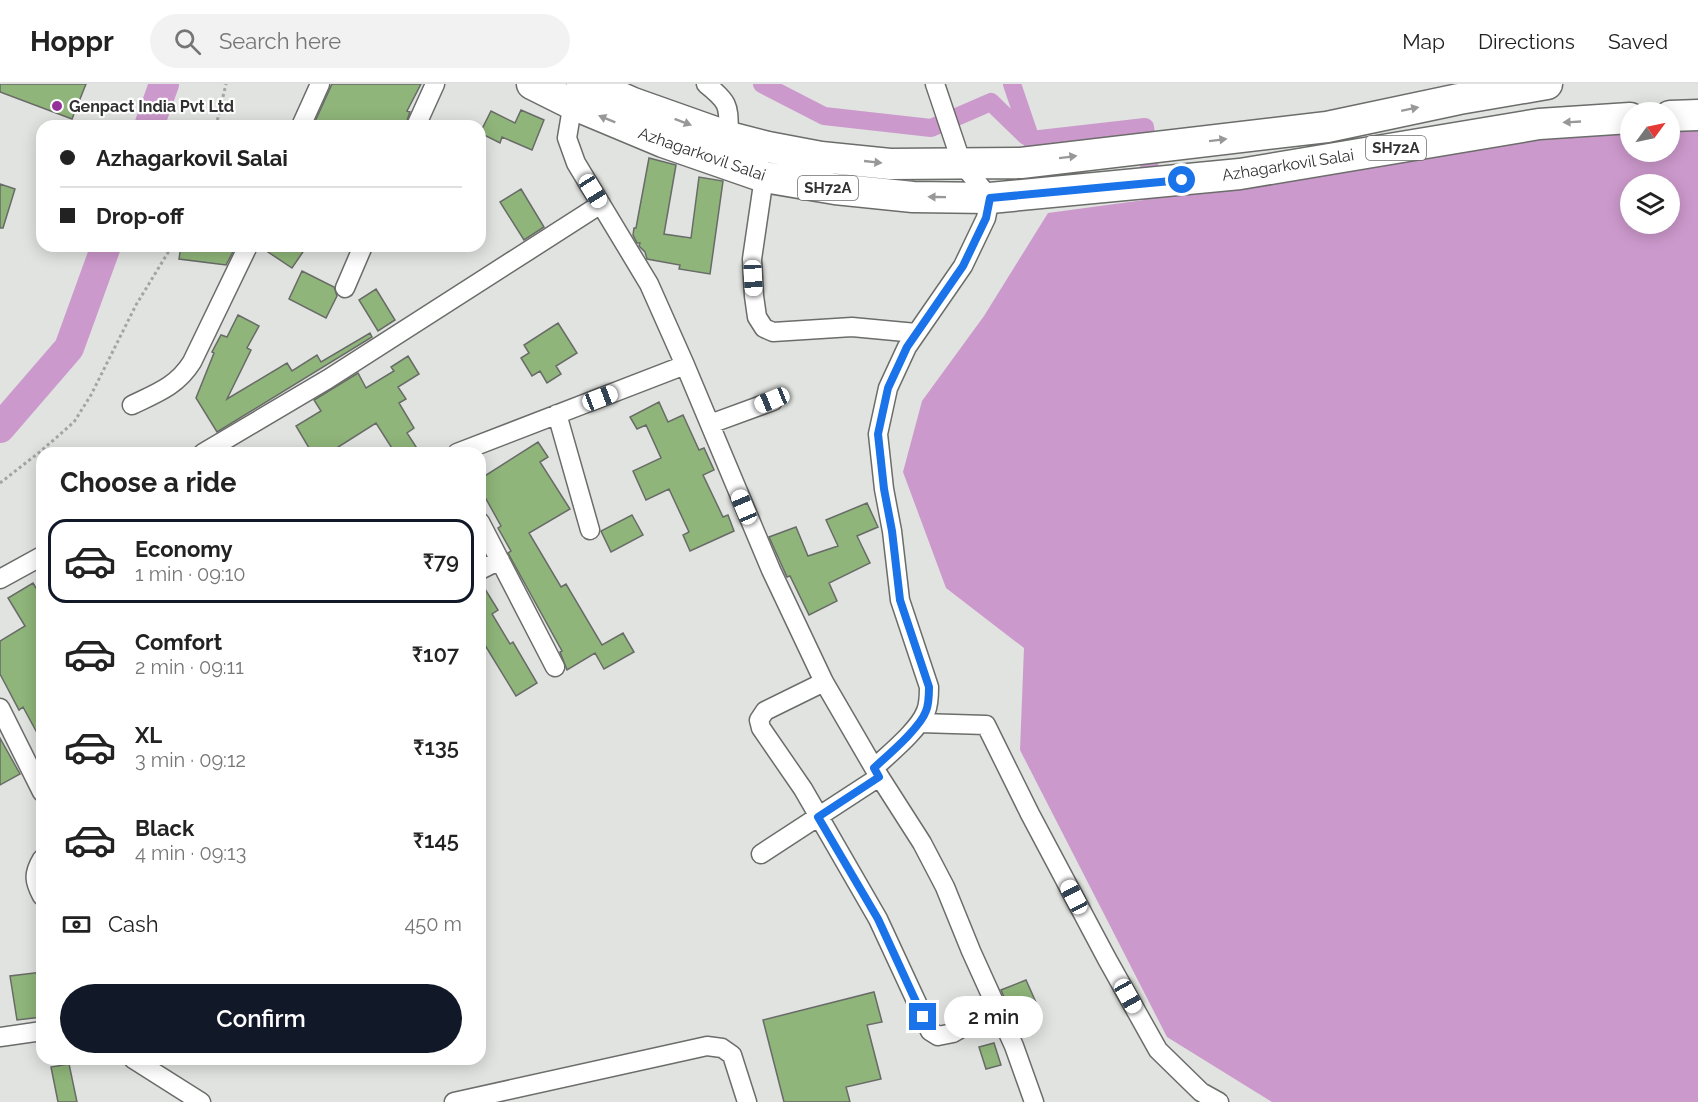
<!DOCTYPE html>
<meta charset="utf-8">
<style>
body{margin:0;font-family:Raleway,sans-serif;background:#f2f2f2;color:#222;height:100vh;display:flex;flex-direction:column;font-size:22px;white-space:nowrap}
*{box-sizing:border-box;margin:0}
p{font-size:20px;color:#767676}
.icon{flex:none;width:33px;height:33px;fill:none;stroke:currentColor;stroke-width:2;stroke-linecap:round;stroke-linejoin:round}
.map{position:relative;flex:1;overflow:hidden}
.panel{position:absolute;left:36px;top:363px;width:450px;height:618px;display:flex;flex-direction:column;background:#fff;border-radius:18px;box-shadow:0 3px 15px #0003}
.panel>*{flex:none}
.hud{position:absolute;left:36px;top:36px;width:450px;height:132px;border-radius:18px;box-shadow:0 3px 15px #0003;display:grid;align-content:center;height:132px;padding:0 24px;background:#fff}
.needle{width:39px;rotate:57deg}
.buttons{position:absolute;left:1620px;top:18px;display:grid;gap:12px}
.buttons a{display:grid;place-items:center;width:60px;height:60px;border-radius:50%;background:#fff;box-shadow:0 3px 15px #0003;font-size:30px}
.end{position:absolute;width:27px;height:27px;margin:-14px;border:8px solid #1a73e8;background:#fff;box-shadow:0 0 0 3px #fff}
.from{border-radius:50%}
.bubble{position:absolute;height:42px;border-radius:21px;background:#fff;box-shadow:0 3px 15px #0003;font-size:20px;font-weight:600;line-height:42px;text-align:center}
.car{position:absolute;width:18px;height:36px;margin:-18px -9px;border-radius:8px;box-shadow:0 0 4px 2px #0007;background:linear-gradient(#fff 24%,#345 0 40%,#fff 0 76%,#345 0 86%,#fff 0)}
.hud b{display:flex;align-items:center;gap:21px;height:57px;font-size:22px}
.hud b+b{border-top:2px solid #e0e0e0}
.hud i{width:15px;height:15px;background:#222}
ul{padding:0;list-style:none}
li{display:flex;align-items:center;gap:18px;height:84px;margin:0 12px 9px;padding:0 12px;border:3px solid transparent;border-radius:18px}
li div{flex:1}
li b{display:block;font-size:22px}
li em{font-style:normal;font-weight:600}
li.current{border-color:#111827}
li>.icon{width:54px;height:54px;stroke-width:1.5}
h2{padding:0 24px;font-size:27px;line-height:72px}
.pay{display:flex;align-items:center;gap:15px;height:66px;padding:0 24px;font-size:22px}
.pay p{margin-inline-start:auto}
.button{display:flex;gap:12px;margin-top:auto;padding:12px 24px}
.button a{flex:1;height:69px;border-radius:36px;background:#111827;color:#fff;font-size:24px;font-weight:600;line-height:69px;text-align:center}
header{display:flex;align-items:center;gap:36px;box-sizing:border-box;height:84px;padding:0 30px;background:#fff;border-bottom:2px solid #e0e0e0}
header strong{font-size:28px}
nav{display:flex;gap:33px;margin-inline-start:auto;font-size:21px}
.search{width:420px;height:54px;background:#f2f2f2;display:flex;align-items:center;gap:15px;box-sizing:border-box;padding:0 21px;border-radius:33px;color:#767676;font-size:22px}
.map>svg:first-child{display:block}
</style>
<header>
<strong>Hoppr</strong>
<div class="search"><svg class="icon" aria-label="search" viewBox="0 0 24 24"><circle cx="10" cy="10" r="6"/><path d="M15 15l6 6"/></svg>Search here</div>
<nav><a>Map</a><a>Directions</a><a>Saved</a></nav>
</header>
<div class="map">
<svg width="1698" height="1018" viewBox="0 0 1698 1018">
<rect width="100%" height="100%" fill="#e0e3df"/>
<!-- water -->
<path fill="#c9c" fill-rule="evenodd" d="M1698 40V1018H1272L1167 953 1020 666 1024 564 946 504 903 388 922 317 984 232 1048 129 1336 90 1555 50 1630 45V68H1670V42ZM1630 100H1670V140H1630Z"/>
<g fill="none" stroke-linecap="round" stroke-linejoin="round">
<!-- canal -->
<path stroke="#c9c" stroke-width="18" d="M762 0 824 32 931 44 991 18 1026 52
M1012 0 1031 56 1145 43 1153 115 1144 137"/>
<!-- river -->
<path stroke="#c9c" stroke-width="30" d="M149 42 164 0
M0 344 69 264 106 162"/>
</g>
<!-- building -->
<path fill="#8fb57a" stroke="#686b67" stroke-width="1.5" d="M0 0H86L72 35 0 8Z
M332 0H421L407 27 410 28 405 42H313Z
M521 26 544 36 532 66 502 53 500 59 480 49 491 27 515 39Z
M649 74 676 81 664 150 691 154 699 93 723 97 710 190 679 185 680 181 647 175 645 168 639 162 640 159H637L633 151 634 144H636Z
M0 100 15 105 3 144H0Z
M521 105 544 143 524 156 500 118Z
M181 162H236L226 181 179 175Z
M259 162H307L292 184Z
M302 187 334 203 337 212 326 234 289 215Z
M376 205 395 236 378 247 359 216Z
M238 231 259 242 247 264 251 266 227 315 287 279 292 287 317 271 321 278 370 249 372 253 217 348 196 314 214 269 212 268 221 251 227 253Z
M558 239 577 269 556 282 561 290 547 299 540 287 532 292 521 274 529 269 524 261Z
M408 272 419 290 398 303 406 315 399 319 414 344 407 349 420 369H395L376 339 335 365 338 369H312L296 342 321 327 314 316 358 289 366 304 394 287 391 283Z
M659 318 668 338 683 331 699 366 704 364 714 386 703 391 723 433 728 431 734 447 690 467 683 451 689 448 669 405 646 416 633 387 661 374 646 341 637 345 630 333Z
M538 358 548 373 540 378 570 425 529 449 561 503 566 500 602 561 623 549 634 568 604 585 595 569 567 586 560 568 562 567 508 469 511 467 498 444 501 442 480 404V395Z
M867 419 878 443 857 452 870 479 829 499 837 517 809 531 790 492 787 493 769 453 796 443 808 472 838 462 826 436Z
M632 431 643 451 611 468 601 447Z
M480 497 498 526 492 530 510 560 513 558 537 599 516 612 480 553Z
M33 499 42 514V658L23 623 19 626 0 590V557L25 542 8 514Z
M0 654 20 690 0 701Z
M42 888V933L17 936 10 892Z
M1026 896 1039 925 1023 931 1020 923 1010 927 1001 906Z
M874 908 882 938 867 941 881 995 846 1003 850 1018H784L763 936Z
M994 959 1001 981 986 985 979 963Z
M69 980 77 1018H58L51 983Z"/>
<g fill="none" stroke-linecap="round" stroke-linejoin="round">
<defs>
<path id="minor" d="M706 0C731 20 728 22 729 53
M301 42 320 0
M416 42 435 0
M764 93 752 175 754 212 757 233 764 244 773 248 852 243 916 249
M345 204 363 162
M685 281 771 486 824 598 874 684 922 759 945 803 971 867 1014 962 1034 1018
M132 321C157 309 177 302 192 278L248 162
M557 330 590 446
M710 340 773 317
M203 369 328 295 601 120
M457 369 685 281 649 200 576 79 567 54 576 0
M480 438 555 583
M480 486 500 476
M0 495 42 472
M824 598 765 627 759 636 761 644 803 705 878 835 930 947 938 952 953 949 996 924
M0 624 42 708
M920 639 986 641 1030 730 1107 875 1158 966 1201 1008 1219 1018
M874 684C889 670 919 646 926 627 929 620 929 611 929 603L900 516 892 447 884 405 878 350 888 304 907 263 963 182 986 134 990 114 962 80 935 0
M761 770 879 693
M42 775C33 790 34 797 42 812
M0 953 42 947
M133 975 201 1018
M454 1018 707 962 722 964 732 971 747 1018"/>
<path id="primary" d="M532 0 572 20 663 58 764 93 835 105 913 113 990 114 1240 90 1539 40 1630 34
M590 0 633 19 729 53 768 63 821 73 890 80 1021 79 1327 43 1459 15 1547 0
M1670 32 1698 31"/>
</defs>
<!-- minor casing -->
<use href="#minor" stroke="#6b6d6a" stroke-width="21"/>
<!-- primary casing -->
<use href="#primary" stroke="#6b6d6a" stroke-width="33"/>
<!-- path -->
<path stroke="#a3a5a2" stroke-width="3" stroke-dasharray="3 3" stroke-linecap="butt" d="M216 42 226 0
M0 399 41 367 74 338 91 311 136 221 172 162"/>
<!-- minor -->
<use href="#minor" stroke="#fff" stroke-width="18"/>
<!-- primary -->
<use href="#primary" stroke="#fff" stroke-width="30"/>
</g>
<!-- one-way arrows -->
<defs><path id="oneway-solid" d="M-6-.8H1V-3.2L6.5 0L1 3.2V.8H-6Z" transform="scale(1.5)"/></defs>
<g fill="#989898">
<use href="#oneway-solid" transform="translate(1410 25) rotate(-12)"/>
<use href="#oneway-solid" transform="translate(607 35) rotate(-158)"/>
<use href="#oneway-solid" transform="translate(683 38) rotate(21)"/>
<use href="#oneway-solid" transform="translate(1572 38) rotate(177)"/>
<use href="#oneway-solid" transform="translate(1218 56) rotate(-7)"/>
<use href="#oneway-solid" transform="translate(1068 73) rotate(-7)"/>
<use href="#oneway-solid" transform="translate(873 78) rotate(6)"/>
<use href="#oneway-solid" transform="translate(937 113) rotate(-179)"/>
</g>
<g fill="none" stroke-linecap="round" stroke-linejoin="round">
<!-- route -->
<path stroke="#1a73e8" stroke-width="8" d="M923 933 878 835 818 733 879 693 874 684C888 671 920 644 926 627 929 620 929 611 929 603L900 516 892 447 884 405 878 350 888 304 907 263 963 182 986 134 990 114 1182 96"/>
</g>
<!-- markers -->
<circle fill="#953299" stroke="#fff" stroke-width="2" cx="57" cy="22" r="6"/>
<g text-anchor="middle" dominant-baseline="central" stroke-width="4.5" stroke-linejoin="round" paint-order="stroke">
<!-- shield labels -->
<g fill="#fff" stroke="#6e6f6e" stroke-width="1.5">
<rect x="1366" y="52" width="60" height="24" rx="4.5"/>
<rect x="798" y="92" width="60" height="24" rx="4.5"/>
</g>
<g font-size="15" font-weight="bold" fill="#303130">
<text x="1396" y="64">SH72A</text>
<text x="828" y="104">SH72A</text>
</g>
<!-- poi labels -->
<g font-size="16" font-weight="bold" fill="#303130" stroke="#fff" text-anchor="start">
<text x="69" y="22">Genpact India Pvt Ltd</text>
</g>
<!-- street labels -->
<g font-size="16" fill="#303130" stroke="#fff">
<text transform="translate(702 70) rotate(19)">Azhagarkovil Salai</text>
<text transform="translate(1288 81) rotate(-9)">Azhagarkovil Salai</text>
</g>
</g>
</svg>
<div class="buttons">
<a><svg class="needle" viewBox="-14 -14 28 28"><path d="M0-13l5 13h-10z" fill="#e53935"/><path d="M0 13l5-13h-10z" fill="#767676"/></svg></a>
<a><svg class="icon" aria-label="layers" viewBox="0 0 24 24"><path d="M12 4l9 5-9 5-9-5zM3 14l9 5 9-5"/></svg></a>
</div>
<i class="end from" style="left:1182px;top:96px"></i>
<i class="end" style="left:923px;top:933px"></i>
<div class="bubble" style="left:944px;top:912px;width:99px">2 min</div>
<i class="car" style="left:593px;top:107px;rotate:148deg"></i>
<i class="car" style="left:753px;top:194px;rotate:177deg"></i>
<i class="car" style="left:600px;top:314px;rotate:69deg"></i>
<i class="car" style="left:772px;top:316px;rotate:248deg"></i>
<i class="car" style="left:744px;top:423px;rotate:337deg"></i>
<i class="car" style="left:1074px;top:813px;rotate:332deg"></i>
<i class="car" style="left:1128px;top:912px;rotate:151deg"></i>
<div class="hud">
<b><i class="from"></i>Azhagarkovil Salai</b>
<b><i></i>Drop-off</b>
</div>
<section class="panel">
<h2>Choose a ride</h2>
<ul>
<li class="current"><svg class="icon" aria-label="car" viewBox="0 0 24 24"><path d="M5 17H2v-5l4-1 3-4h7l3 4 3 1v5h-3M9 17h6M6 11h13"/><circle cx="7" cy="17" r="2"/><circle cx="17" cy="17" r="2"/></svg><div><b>Economy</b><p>1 min · 09:10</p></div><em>₹79</em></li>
<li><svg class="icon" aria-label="car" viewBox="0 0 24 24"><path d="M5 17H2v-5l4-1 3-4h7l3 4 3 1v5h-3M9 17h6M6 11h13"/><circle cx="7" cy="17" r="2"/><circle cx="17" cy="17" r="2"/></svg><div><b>Comfort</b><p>2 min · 09:11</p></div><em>₹107</em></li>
<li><svg class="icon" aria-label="car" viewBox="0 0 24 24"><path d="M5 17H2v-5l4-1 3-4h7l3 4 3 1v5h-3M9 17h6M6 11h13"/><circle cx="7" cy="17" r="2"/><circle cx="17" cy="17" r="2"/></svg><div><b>XL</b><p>3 min · 09:12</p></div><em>₹135</em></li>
<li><svg class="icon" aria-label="car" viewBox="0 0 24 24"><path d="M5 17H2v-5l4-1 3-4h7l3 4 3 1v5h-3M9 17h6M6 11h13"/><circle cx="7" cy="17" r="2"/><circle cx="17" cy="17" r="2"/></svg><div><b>Black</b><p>4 min · 09:13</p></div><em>₹145</em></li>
</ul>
<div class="pay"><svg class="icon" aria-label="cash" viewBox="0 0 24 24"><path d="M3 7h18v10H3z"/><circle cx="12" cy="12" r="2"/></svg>Cash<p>450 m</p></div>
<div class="button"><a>Confirm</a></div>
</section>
</div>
